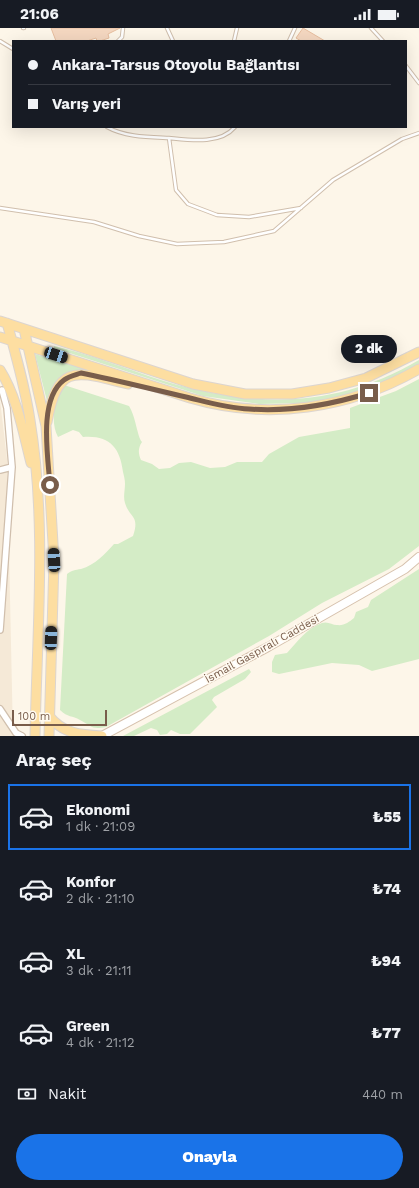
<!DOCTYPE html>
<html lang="tr">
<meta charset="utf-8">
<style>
body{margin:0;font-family:"Work Sans",sans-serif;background:#242831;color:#f1f3f6;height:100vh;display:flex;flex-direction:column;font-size:15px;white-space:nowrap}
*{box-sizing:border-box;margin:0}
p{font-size:13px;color:#9ea1a6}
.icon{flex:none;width:22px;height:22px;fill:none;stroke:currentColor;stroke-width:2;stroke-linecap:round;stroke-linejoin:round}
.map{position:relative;height:708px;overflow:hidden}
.details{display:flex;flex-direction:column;background:#171b24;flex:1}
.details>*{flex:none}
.banner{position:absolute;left:12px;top:12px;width:395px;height:88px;border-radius:0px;box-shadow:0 4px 16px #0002;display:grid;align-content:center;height:88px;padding:0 16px;background:#171b24}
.scale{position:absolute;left:12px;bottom:10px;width:95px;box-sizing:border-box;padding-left:4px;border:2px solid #795d4b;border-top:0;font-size:11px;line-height:14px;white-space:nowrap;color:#795d4b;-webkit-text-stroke:3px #fffaf0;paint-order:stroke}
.end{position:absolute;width:18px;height:18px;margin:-9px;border:5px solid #795d4b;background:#fff;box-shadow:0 0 0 2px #fff}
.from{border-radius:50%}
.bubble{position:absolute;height:28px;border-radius:14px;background:#171b24;box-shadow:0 4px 16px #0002;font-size:13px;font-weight:800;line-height:28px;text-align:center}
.car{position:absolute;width:12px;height:24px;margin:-12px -6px;border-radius:5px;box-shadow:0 0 3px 1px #0007;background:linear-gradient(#222 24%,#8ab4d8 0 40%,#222 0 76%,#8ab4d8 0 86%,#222 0)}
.banner b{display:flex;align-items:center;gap:14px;height:38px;font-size:15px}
.banner b+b{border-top:1px solid #363941}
.banner i{width:10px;height:10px;background:#f1f3f6}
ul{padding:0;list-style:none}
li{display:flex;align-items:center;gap:12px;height:66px;margin:0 8px 6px;padding:0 8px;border:2px solid transparent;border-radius:0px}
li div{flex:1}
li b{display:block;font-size:15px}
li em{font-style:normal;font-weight:800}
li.on{border-color:#1a73e8}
li>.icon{width:36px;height:36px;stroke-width:1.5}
h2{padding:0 16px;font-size:18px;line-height:48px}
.pay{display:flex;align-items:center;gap:10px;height:44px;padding:0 16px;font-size:15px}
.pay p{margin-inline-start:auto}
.action{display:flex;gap:8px;margin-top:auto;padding:8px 16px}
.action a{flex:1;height:46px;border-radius:24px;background:#1a73e8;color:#fff;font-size:16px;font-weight:800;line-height:46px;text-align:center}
.status{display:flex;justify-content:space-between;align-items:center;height:28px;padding:0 20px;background:#171b24;direction:ltr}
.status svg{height:11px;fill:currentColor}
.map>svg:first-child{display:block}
</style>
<div class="status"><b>21:06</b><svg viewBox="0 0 49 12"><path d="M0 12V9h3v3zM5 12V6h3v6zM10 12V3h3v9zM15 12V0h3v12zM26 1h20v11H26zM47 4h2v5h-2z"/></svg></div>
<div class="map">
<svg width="419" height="708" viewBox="0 0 419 708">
<rect width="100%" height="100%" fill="#fdf6e9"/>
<!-- residential -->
<path fill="#f5e9d7" d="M0 372 7 431 13 708H0Z"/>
<!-- green -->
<path fill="#d4ecc6" d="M54 318C92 327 127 341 164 353 255 380 335 381 419 332V337L393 351 352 367 305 375 259 376 203 368 54 320Z
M35 326 91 343C66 341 55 351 47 373Z
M419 351V518L389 541 322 575 269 608 106 699C91 702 92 698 80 692 72 687 68 690 60 682L67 546C72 542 75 542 81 541 95 537 105 526 114 516H118L133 508C140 487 130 491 125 475 123 469 125 462 125 456 125 452 124 448 123 444 120 419 109 407 83 409L79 404 73 402 58 409C50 395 54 369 64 357L129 378C136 389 137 408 142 414 138 420 138 425 141 432L152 436 159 441 170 440 179 435 191 434 210 440 225 439 237 434H262L269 426 299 409 350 400V380L396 363Z
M419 541V631L372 643 359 637 332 635 279 646 272 644V634L275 627 287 625C297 614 307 600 322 595 328 593 332 597 337 597 344 598 349 594 354 590L356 584 368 579 371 572Z
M249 641 251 644 245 651 214 669 212 672 217 679 190 706H180L171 702 167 706 160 707 157 702 151 700 134 708H123Z"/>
<!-- building -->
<path fill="#f4d7c0" stroke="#e7be9f" d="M51 0H120L108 6 109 10 100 13H97L96 10 87 13H56Z
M303 0 325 13H301L296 10Z"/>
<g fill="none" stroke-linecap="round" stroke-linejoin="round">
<defs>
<path id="lane" d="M23 0H24
M167 0 173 13
M371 0 383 13
M0 13 13 21
M118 13 122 9 123 0
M234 13 237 0
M289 13 295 0
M406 38 419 55
M107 99C125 109 148 109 169 110L176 162 188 176 217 187 249 189 301 180
M169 110C189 112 220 117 235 99
M0 180 94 194 139 208 177 216 224 214 274 203 333 152 402 111 419 105"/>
<path id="street" d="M0 442 12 439
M0 602 12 439 7 380 2 362
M0 681 16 705 22 708"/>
<path id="secondary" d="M102 708 268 619 405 541 419 529"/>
<path id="primary" d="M0 293 193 356 245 366H292L329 360 366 350 419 324
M7 295C16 327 25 359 30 392 47 496 37 603 35 708
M24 301 46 398 54 532 49 708
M0 309 190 370C268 393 349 381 419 341
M0 342C17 369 23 404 31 435
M47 394C58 333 77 344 128 356
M49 688C63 706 81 707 102 708"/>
</defs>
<!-- lane casing -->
<use href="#lane" stroke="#d0bfad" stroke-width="4.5"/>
<!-- street casing -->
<use href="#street" stroke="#d0bfad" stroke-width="8"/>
<!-- secondary casing -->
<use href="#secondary" stroke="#d6c1ad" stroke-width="10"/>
<!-- primary casing -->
<use href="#primary" stroke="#dcd5d0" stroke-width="11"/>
<!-- lane -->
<use href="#lane" stroke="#fff" stroke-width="2.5"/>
<!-- street -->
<use href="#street" stroke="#fff" stroke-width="5.5"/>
<!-- secondary -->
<use href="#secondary" stroke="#fff" stroke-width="8"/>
<!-- primary -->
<use href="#primary" stroke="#fddea1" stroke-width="9"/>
</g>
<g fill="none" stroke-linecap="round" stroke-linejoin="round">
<!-- route -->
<path stroke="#795d4b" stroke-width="5" d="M50 457C48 429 38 371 64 352 69 348 75 347 81 345 116 352 151 361 186 369 207 374 227 380 249 381 290 384 330 377 369 365"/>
</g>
<g text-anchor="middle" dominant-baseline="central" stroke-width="3" stroke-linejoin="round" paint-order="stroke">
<!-- street labels -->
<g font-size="11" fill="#795d4b" stroke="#fffaf0">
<text transform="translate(262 621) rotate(-29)">İsmail Gaspıralı Caddesi</text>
</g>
</g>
</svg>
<div class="scale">100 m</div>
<i class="end from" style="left:50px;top:457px"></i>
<i class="end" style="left:369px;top:365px"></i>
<div class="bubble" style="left:341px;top:307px;width:56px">2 dk</div>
<i class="car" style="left:56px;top:327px;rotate:108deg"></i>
<i class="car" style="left:54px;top:532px;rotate:357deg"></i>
<i class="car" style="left:51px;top:610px;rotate:2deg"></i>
<div class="banner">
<b><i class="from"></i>Ankara-Tarsus Otoyolu Bağlantısı</b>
<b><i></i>Varış yeri</b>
</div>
</div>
<section class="details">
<h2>Araç seç</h2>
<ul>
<li class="on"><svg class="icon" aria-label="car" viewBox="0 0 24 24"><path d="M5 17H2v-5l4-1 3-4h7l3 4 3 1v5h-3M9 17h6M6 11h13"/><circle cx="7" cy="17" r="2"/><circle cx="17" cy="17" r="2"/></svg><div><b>Ekonomi</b><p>1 dk · 21:09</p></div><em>₺55</em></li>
<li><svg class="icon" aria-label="car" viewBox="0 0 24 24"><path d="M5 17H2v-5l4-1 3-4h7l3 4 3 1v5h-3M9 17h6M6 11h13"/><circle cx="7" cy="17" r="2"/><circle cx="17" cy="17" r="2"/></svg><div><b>Konfor</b><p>2 dk · 21:10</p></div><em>₺74</em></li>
<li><svg class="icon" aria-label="car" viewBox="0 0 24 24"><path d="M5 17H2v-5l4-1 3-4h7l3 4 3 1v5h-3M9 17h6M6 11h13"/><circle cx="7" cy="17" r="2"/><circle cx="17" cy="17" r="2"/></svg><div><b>XL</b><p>3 dk · 21:11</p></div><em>₺94</em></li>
<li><svg class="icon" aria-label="car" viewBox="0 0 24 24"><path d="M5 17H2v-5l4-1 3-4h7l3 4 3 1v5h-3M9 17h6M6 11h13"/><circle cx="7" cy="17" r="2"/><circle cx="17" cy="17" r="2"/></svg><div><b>Green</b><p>4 dk · 21:12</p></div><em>₺77</em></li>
</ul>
<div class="pay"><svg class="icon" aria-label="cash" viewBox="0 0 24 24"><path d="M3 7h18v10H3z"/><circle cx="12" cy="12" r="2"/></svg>Nakit<p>440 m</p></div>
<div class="action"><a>Onayla</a></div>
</section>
